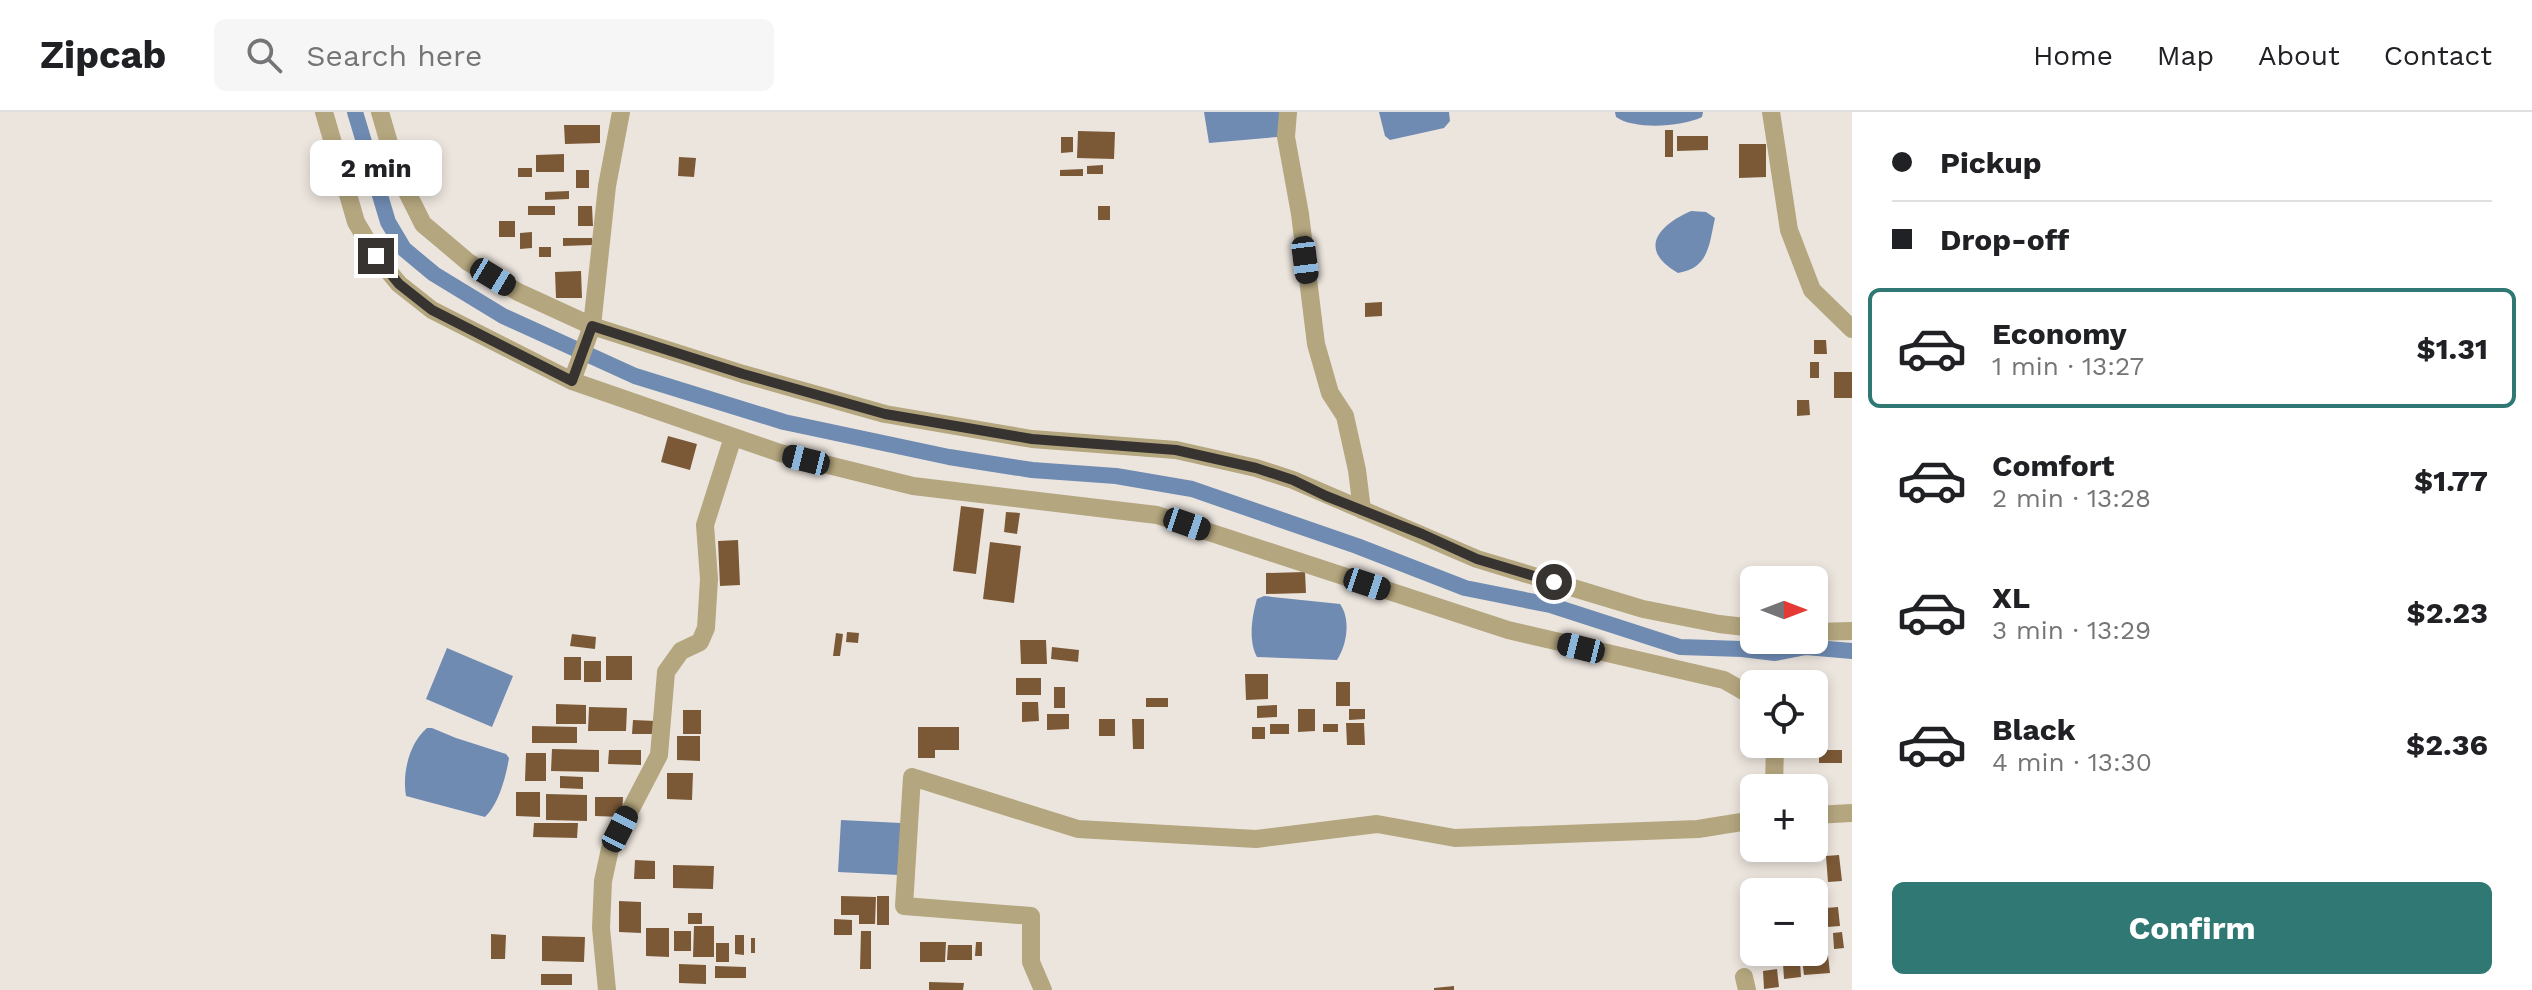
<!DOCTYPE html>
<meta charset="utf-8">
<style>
body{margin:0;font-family:"Work Sans",sans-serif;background:#f6f6f6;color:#202124;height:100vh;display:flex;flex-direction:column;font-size:30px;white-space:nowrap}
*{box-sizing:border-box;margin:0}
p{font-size:26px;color:#757577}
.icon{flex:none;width:44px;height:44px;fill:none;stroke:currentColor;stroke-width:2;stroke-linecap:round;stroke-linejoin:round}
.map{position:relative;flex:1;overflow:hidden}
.side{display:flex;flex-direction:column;background:#fff;width:680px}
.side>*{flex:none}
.banner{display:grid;align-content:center;height:176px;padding:0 40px;background:#fff}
.needle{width:52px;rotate:90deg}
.controls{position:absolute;left:1740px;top:454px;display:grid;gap:16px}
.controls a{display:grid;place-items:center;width:88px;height:88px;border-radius:12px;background:#fff;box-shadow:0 4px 12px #0003;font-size:40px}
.end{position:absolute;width:36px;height:36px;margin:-18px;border:10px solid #363331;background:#fff;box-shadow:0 0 0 4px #fff}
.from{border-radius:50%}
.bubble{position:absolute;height:56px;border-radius:12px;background:#fff;box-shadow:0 4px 12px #0003;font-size:26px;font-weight:700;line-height:56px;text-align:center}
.car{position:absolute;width:24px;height:48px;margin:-24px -12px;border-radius:10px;box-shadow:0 0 6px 2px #0007;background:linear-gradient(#222 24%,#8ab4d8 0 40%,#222 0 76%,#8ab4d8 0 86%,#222 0)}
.banner b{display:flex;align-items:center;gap:28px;height:76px;font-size:30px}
.banner b+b{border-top:2px solid #e0e0e0}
.banner i{width:20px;height:20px;background:#202124}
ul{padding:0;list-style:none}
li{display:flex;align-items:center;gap:24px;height:120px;margin:0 16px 12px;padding:0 24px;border:4px solid transparent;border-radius:12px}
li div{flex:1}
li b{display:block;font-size:30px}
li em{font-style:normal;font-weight:700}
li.on{border-color:#307874}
li>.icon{width:72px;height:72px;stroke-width:1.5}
.button{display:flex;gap:16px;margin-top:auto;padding:16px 40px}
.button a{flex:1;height:92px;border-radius:12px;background:#307874;color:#fff;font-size:32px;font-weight:700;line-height:92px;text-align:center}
header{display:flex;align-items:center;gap:48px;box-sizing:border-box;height:112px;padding:0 40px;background:#fff;border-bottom:2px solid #e0e0e0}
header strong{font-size:38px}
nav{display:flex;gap:44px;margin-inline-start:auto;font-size:28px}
.search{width:560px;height:72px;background:#f6f6f6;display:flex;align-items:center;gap:20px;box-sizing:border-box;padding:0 28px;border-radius:12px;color:#757577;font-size:30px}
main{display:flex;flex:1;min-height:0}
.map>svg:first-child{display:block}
</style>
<header>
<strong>Zipcab</strong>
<div class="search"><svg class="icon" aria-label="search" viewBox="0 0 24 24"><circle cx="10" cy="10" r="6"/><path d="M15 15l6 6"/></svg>Search here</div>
<nav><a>Home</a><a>Map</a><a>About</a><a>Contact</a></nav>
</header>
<main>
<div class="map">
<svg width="1852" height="878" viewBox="0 0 1852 878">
<rect width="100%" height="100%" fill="#ece5de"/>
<!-- water -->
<path fill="#6f8bb2" d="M1204 0H1280V17L1277 25 1209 31Z
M1379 0H1449L1450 9 1444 16 1390 28 1385 24Z
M1615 0H1703L1702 5C1682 15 1634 18 1616 5Z
M1691 99 1706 100 1715 106C1709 133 1709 156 1678 161 1638 138 1657 114 1691 99Z
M1264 484 1340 492C1351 507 1347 533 1337 548L1257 545C1248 529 1252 504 1257 487Z
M447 536 513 564 492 615 426 587Z
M427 616H432L456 626 506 642 509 646C506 664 499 692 485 705L406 684C402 662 409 631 427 616Z
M841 708 901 711 899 763 838 760Z"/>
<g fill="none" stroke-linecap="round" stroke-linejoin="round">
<!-- canal -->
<path stroke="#6f8bb2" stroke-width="16" d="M355 0 388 110 404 137 434 162 503 204 635 264 784 310 949 345 1032 358 1116 364 1192 377 1357 434 1465 476 1550 493 1680 535 1742 537 1775 541 1806 535 1852 539"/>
</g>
<!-- building -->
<path fill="#7c5936" d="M564 13H600V31L565 32Z
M1665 18H1673V45H1665Z
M1078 19 1115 20 1114 47 1077 46Z
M1677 24H1708V38L1677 39Z
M1061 25H1073V40L1061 41Z
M1739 32H1766V65L1739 66Z
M564 42V60H536V43Z
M679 45 696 46 694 65 678 64Z
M1103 53V62H1087V54Z
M518 56H532V65H518Z
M1083 57V64H1060V58Z
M576 58H589V76H576Z
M569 79V87L545 88V80Z
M528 94H555V103H528Z
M578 94H592L593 114H578Z
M1098 94H1110V108H1098Z
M499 109H515V125H499Z
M532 120V136L520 137V121Z
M563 126H592V133L563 134Z
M539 135H551V145H539Z
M581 159 582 186H556L555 160Z
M1382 190V204L1365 205V191Z
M1814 228H1826L1827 242H1814Z
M1810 250H1819V266H1810Z
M1834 260H1852V286H1834Z
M1797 288H1809L1810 303 1797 304Z
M668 324 697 332 690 358 661 350Z
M961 394 984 397 976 462 953 459Z
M1006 400 1020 401 1017 422 1004 420Z
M738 428 740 473 720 474 718 429Z
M990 430 1021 434 1014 491 983 487Z
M1305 460 1306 481 1266 482V461Z
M847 520 859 521 858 531 846 530Z
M836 521 843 522 840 544H833Z
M572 522 596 525 595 537 570 534Z
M1020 528H1046L1047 552H1021Z
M1052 535 1079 538 1078 550 1051 547Z
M606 544H632V568H606Z
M564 545H581V568H564Z
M584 549H601V570H584Z
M1245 562H1268V587L1246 588Z
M1016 566H1041V583H1016Z
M1336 570H1350V594H1336Z
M1054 575H1065V596H1054Z
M1146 586H1168V595H1146Z
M1022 590H1038L1039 609 1022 610Z
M556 592 586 593V612H556Z
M1277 593V605L1257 606V594Z
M589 595 627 596 626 619H588Z
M1298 597H1315V619L1298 620Z
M1349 597H1365V607L1349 608Z
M683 598H701V622H683Z
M1047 602H1069V617L1047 618Z
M1099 607H1115V624H1099Z
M1132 607H1144V637H1133Z
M633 608 656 609V622H632Z
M1346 611H1364L1365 633H1347Z
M1270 612H1289V622H1270Z
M1323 612H1338V620H1323Z
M532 614 577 615V631H532Z
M918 615H959V638H935V646H918Z
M1252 615H1265V627H1252Z
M677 624H700V649L677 648Z
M552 637 599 638V660L551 659Z
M609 638H641V653L608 652Z
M1819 638H1842V651H1819Z
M526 641H546V669H525Z
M667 661H693L692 688 667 687Z
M560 664 583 665V677L560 676Z
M516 680H540V705L516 704Z
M546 682 587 683V709L546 708Z
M595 685H623L622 705 595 704Z
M534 711H578L577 726 533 725Z
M1839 743 1842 769 1828 770 1826 744Z
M635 748 655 749V767H634Z
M673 753 714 754 713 777 673 776Z
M841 784 876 785 875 812H859V803H841Z
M877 784H889V813H877Z
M619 789 641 790V821L619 820Z
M1838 795 1840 814 1827 815 1826 796Z
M688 801H702V812H688Z
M834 807 852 808V823H834Z
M694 814H714V845H693Z
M646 816H669V845L646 844Z
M674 819H691V839H674Z
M861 819H871V857H860Z
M1842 820 1844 836 1834 837 1833 821Z
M491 822 506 823 505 847H491Z
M735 823H744V843L735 842Z
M542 824 585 825 584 850 542 849Z
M751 826H755V841H751Z
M920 830H946L945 850H920Z
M976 830H982V844H975Z
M716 831H729V850H716Z
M948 833H972V848H947Z
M1828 843 1830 861 1804 863 1802 846Z
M1800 850 1801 865 1784 867 1783 851Z
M679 852 706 853V872L679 871Z
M715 854 746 855V866H715Z
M1777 857 1779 875 1764 877 1763 859Z
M541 862H572V873H541Z
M929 870 964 871 963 878H929Z
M1454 874V878H1434V876Z"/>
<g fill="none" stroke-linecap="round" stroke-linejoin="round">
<!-- minor -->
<path stroke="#b4a67e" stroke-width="18" d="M324 0 356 110 376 144 399 172 432 198 572 269 780 341 913 374 1157 403 1508 518 1724 568 1754 585
M380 0 398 62 423 112 468 150 518 180 592 214 743 262 885 302 1032 327 1176 338 1256 356 1293 368 1477 447 1643 497 1719 512 1754 516
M1288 0 1286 25 1300 102 1316 232 1330 281 1345 304 1357 358 1362 398
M1771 0 1789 118 1812 178 1852 217
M572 269 592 214 607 74 621 0
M1814 520 1852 519
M1774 676 1775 632
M1814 703 1852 701
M1744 865 1747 878
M607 878 601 816 603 769 610 737 659 643 666 560 681 539 700 530 706 516 709 467 705 413 733 325
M1043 878 1031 850V804L904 794 912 665 1078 717 1256 727 1377 712 1455 726 1698 717 1754 708"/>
</g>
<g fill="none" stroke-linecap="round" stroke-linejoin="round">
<!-- route -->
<path stroke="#363331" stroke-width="10" d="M376 144 399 172 432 198 572 269 592 214 743 262 885 302 1032 327 1176 338 1256 356 1293 368 1326 384 1422 422 1477 447 1554 470"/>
</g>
</svg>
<div class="controls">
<a><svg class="needle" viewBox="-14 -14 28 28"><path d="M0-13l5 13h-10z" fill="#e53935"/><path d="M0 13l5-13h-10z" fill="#757577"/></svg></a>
<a><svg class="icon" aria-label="locate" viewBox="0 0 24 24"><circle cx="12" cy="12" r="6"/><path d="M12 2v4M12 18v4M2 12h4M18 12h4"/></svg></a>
<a>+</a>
<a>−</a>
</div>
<i class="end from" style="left:1554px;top:470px"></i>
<i class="end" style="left:376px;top:144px"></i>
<div class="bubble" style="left:310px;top:28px;width:132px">2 min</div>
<i class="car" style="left:1305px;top:148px;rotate:173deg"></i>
<i class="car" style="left:493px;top:165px;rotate:121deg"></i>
<i class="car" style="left:806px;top:348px;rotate:284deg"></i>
<i class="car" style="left:1187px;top:412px;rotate:109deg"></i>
<i class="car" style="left:1367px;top:472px;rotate:108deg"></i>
<i class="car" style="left:1581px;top:536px;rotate:284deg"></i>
<i class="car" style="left:620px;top:717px;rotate:27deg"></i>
</div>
<section class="side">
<div class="banner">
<b><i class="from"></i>Pickup</b>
<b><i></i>Drop-off</b>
</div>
<ul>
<li class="on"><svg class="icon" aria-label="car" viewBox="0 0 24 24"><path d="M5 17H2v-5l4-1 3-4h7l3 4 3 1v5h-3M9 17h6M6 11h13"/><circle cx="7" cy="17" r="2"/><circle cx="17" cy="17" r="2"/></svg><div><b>Economy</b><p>1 min · 13:27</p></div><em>$1.31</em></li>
<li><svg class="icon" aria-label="car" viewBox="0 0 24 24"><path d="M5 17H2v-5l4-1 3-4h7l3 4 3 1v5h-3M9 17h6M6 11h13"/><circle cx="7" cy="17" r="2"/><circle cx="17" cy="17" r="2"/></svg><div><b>Comfort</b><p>2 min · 13:28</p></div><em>$1.77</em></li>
<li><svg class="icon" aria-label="car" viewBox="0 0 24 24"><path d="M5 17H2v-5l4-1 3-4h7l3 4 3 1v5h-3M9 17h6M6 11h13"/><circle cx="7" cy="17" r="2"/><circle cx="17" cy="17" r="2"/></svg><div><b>XL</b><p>3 min · 13:29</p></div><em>$2.23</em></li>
<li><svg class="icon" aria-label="car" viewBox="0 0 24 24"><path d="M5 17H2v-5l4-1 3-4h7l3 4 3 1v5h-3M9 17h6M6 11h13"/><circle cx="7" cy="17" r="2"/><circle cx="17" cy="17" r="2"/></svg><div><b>Black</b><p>4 min · 13:30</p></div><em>$2.36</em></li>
</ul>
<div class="button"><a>Confirm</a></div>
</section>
</main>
